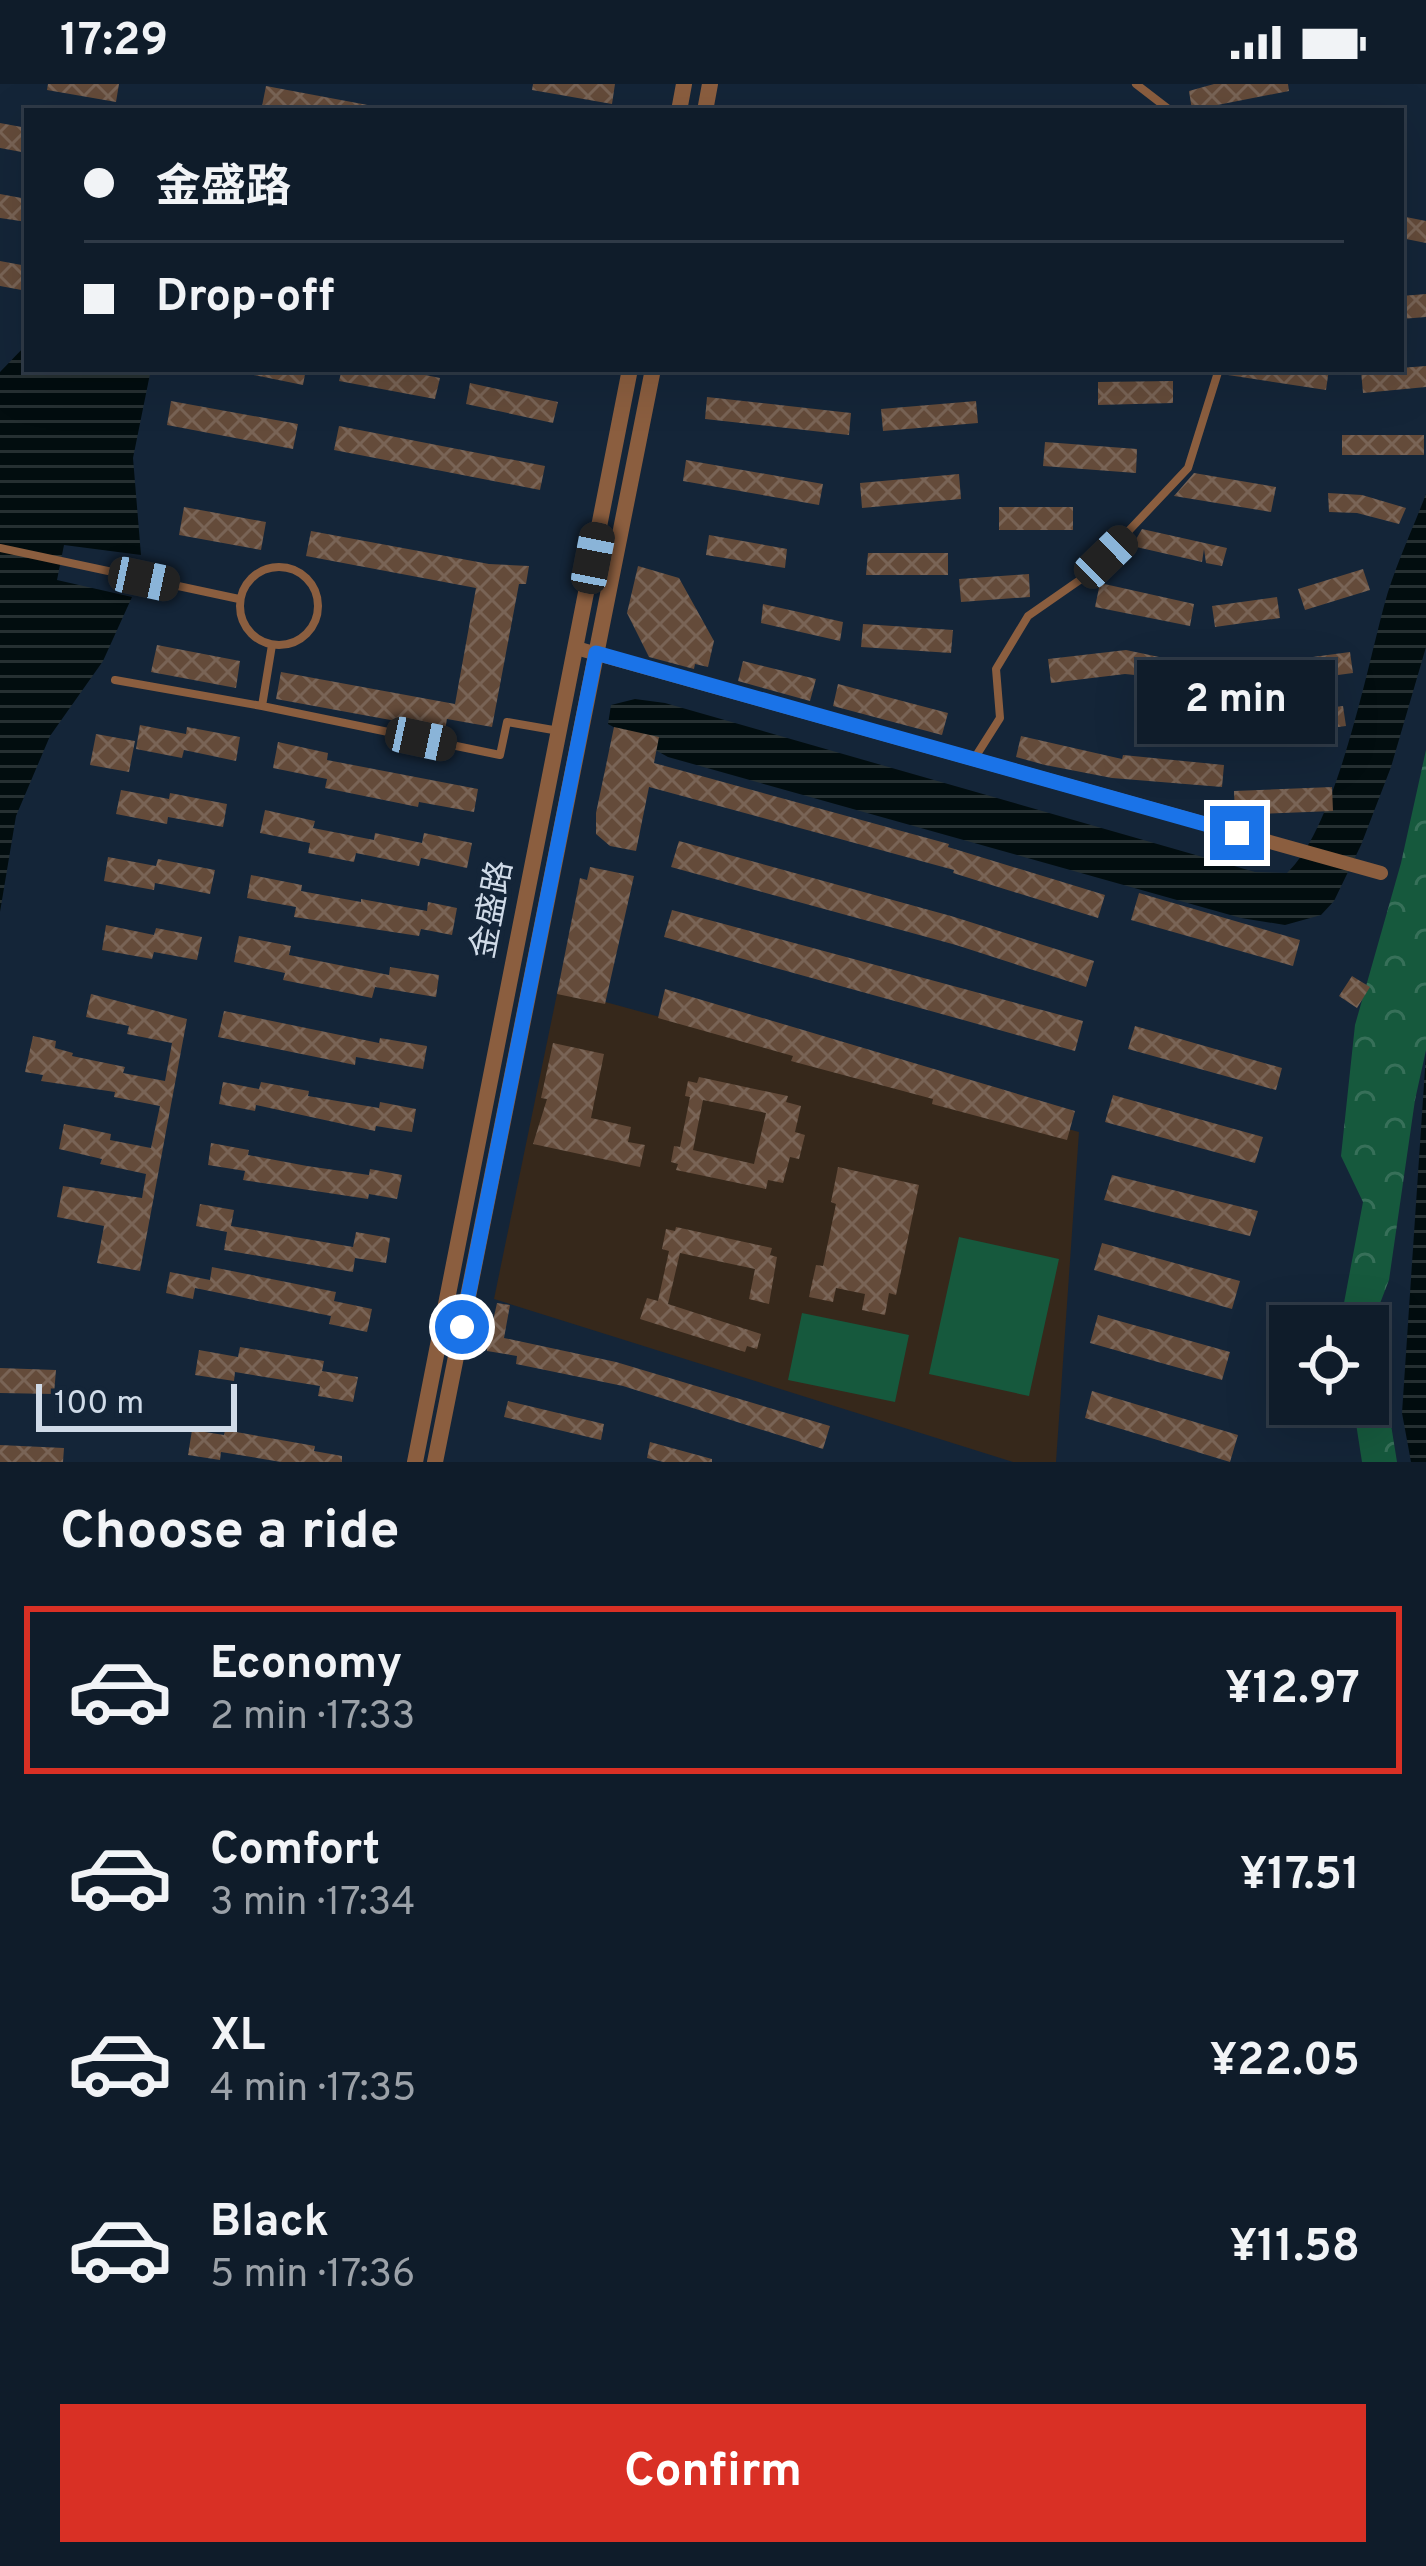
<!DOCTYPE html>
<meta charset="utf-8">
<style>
body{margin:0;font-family:Overpass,"Noto Sans SC",sans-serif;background:#1d2936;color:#f1f3f6;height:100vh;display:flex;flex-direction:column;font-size:45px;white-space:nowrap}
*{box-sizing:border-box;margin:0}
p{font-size:39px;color:#9ba1a8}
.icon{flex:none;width:66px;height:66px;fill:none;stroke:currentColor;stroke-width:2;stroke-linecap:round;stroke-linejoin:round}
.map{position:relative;height:1378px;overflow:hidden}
.panel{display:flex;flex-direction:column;background:#0f1c2a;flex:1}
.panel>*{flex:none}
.hud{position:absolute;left:24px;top:24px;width:1380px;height:264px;border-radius:0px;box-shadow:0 12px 48px #0002,0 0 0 3px #2f3a47;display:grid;align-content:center;height:264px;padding:0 60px;background:#0f1c2a}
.buttons{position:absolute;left:1269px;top:1221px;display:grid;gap:24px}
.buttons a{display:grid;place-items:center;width:120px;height:120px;border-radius:0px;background:#0f1c2a;box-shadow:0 12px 48px #0002,0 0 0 3px #2f3a47;font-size:60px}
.scale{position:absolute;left:36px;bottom:30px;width:201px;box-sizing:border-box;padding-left:12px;border:6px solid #d0dbe8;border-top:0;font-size:33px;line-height:42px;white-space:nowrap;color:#d0dbe8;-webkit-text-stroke:9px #142538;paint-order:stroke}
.end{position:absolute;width:54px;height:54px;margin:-27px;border:15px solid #1a73e8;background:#fff;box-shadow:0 0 0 6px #fff}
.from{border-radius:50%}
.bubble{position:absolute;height:84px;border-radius:0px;background:#0f1c2a;box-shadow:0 12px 48px #0002,0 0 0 3px #2f3a47;font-size:39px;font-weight:700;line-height:84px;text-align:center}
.car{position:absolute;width:36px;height:72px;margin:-36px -18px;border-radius:15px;box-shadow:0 0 9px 3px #0007;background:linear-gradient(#222 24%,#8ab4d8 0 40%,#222 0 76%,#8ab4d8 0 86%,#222 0)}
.hud b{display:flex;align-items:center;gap:42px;height:114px;font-size:45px}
.hud b+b{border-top:3px solid #2f3a47}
.hud i{width:30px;height:30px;background:#f1f3f6}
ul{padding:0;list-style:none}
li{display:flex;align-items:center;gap:36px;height:168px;margin:0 24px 18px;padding:0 36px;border:6px solid transparent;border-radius:0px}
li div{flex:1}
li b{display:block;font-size:45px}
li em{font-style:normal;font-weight:700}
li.current{border-color:#d93025}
li>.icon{width:108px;height:108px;stroke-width:1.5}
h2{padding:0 60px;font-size:54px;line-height:144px}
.action{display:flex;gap:24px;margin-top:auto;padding:24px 60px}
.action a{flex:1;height:138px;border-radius:0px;background:#d93025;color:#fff;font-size:48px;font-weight:700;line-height:138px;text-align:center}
.status{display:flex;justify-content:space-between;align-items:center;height:84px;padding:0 60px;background:#0f1c2a;direction:ltr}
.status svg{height:33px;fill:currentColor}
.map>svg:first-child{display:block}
</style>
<div class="status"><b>17:29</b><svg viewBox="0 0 49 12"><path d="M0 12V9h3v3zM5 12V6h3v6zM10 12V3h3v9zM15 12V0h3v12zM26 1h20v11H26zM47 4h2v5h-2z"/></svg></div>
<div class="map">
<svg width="1426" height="1378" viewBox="0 0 1426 1378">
<defs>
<pattern id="forest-crowns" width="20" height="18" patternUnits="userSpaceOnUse" patternTransform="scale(3)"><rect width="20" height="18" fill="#16593d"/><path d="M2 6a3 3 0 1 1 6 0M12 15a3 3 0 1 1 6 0" fill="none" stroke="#377059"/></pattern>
<pattern id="water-rules" width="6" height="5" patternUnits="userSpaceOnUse" patternTransform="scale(3)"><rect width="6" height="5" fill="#020d0f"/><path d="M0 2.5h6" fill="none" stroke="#263032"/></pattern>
<pattern id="building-cross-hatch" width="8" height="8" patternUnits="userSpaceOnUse" patternTransform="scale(3)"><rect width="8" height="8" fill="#644b3a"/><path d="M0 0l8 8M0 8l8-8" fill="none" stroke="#796456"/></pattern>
</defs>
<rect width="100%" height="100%" fill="#142538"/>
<!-- education -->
<path fill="#36281b" d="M558 905 1079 1048 1056 1378H1013L494 1215Z"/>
<!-- forest -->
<path fill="url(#forest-crowns)" d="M1426 666V966L1415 1016 1389 1196 1374 1235 1397 1378H1362L1353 1320H1368V1242H1342L1341 1235 1363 1118 1341 1072 1355 941 1401 779Z"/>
<!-- pitch -->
<path fill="#16593d" d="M959 1153 1059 1175 1029 1312 929 1290Z
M802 1229 909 1251 895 1318 788 1296Z"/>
<!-- water -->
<path fill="url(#water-rules)" d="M27 260V285H151L133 374 141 471 64 461 57 496 132 513 103 577 50 652 16 732 0 828V288Z
M1426 410V563L1391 683 1361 761 1334 817 1321 831 1285 841 1241 834 668 673 608 640 611 621 635 615 665 619 1255 788 1287 789C1336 743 1366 589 1384 522 1394 484 1412 447 1426 410Z
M1426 970V1378H1411L1402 1329Z"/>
<!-- building -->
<path fill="url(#building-cross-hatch)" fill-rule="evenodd" d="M48 0H119L116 18 47 6Z
M533 0H615L612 20 532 6Z
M1214 0H1288L1289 7 1192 26 1189 7Z
M266 2 373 22 372 27H261Z
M0 39 27 44V69L0 64Z
M0 110 27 115V138L0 134Z
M1401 132 1426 137V159L1401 154Z
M0 177 27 182V207L0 202Z
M1426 210V233L1401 235V212Z
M1426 282V303L1363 309 1361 287Z
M249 285H306L303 301 249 290Z
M342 285H396L440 294 435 315 339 297Z
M1228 285H1329L1326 306 1228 291Z
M1173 297V319L1098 321V298Z
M470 299 558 318 553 339 466 320Z
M707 313 851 329 849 351 705 335Z
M171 317 298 340 293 365 167 341Z
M976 317 978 339 883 347 881 325Z
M339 342 545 382 540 406 334 366Z
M1342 351H1424V371H1342Z
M1045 358 1137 365 1136 389 1043 382Z
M686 376 823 400 819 421 683 397Z
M1194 389 1276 403 1271 428 1174 412Z
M959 390 961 415 862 424 860 399Z
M1328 409 1362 411 1406 424 1399 440 1357 429 1329 428Z
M184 423 266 438 261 466 179 451Z
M999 423H1073V446H999Z
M1142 445 1227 464 1222 482 1206 479 1204 465 1202 478 1132 462Z
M311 447 489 480 529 482 526 500H519L492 643 447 635 445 646 276 615 281 588 455 620 476 504 306 472Z
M709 451 787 465 785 484 706 471Z
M868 469H948V491H866Z
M638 482 679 494 714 557 708 583 695 580 694 585 649 573 627 529Z
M1363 485 1370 506 1305 526 1298 505Z
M1029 490 1030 513 961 518 959 495Z
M1100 499 1194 520 1190 542 1095 523Z
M1277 513 1280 534 1215 543 1212 522Z
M763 520 843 538 840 557 761 539Z
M863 540 953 546 951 569 861 563Z
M157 561 240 577 236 604 151 588Z
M1126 566 1221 586 1216 609 1155 593 1125 590 1051 599 1048 575Z
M1350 568 1353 589 1263 601 1261 580Z
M743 577 816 595 810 617 738 597Z
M838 600 948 629 942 651 833 622Z
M1343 622 1346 642 1261 653 1258 633Z
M140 641 186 650 187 643 240 653 236 677 184 666 182 674 136 665Z
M614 643 659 653 654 679 949 760 948 763 1105 811 1098 834 953 789 954 786 649 703 636 767 610 762 596 750V729Z
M96 650 135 657 129 688 90 681Z
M1021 652 1122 675 1123 671 1224 681 1222 703 1112 694 1045 681 1016 673Z
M278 658 328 669 327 676 478 705 474 728 419 718 418 723 325 704 327 695 273 684Z
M1332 703 1333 727 1235 731 1234 707Z
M121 706 169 715 170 709 227 720 223 743 168 733 167 740 116 730Z
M265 726 315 737 313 744 374 756 375 749 422 759 424 749 472 759 467 784 421 774 419 782 356 769 354 778 308 769 310 759 260 749Z
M679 757 951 832 1094 877 1086 903 956 861 671 783Z
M108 773 156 782 158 775 215 786 210 810 155 799 154 806 104 797Z
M590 783 634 792 605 920 557 910 580 794 587 796Z
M251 791 302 801 301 807 361 818V815L427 827 428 818 457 824 452 851 421 845 419 852 294 833 296 823 247 814Z
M1139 809 1300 856 1293 882 1131 836Z
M672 826 1083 937 1075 967 664 853Z
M106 841 154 851 156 844 202 853 197 876 154 868 152 875 102 866Z
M239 852 291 862 289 871 389 891 390 883 439 891 436 913 375 903 372 914 283 896 285 889 234 878Z
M1352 892 1370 903 1357 924 1339 912Z
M665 905 1075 1027 1067 1056 932 1020 933 1015 791 977 793 972 658 934Z
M91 910 187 935 140 1187 97 1179 104 1142 57 1133 63 1102 142 1114 146 1090 100 1080 102 1075 59 1065 64 1040 111 1050 110 1056 151 1064 160 1022 114 1013 115 1008 41 997 43 991 25 988 33 952 56 957 55 964 73 969 72 972 125 983 123 989 165 997 172 959 127 950 129 942 86 933Z
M224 927 379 959 380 954 427 962 423 985 356 973 355 981 218 953Z
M1135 942 1282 984 1276 1006 1128 965Z
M553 959 604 970 591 1034 631 1043 628 1058 645 1061 640 1083 533 1060 547 1015 541 1014Z
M699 993 788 1012 786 1018 801 1022 795 1048 805 1051 799 1075 790 1073 783 1099 768 1096 766 1105 676 1086 678 1080 671 1078 674 1062 680 1063 690 1013 685 1012 688 997 697 999ZM703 1016 766 1029 754 1080 693 1066Z
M223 998 259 1005 261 998 309 1007 308 1012 379 1024 380 1018 416 1025 412 1048 376 1042 375 1047 256 1021 255 1027 219 1020Z
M1113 1011 1263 1053 1255 1079 1105 1038Z
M211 1059 249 1066 248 1071 307 1082 369 1091 370 1085 402 1091 397 1115 369 1110 368 1115 243 1096 245 1087 208 1081Z
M838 1083 919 1101 896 1211 889 1209 885 1231 862 1226 865 1210 836 1204 833 1218 809 1213 816 1181 823 1182 836 1120 831 1118Z
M1112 1091 1258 1127 1250 1152 1104 1116Z
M200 1120 234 1126 231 1142 353 1163 356 1148 390 1154 386 1179 355 1174 353 1188 224 1166 227 1148 196 1142Z
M676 1143 772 1164 770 1171 777 1173 769 1220 749 1215 755 1185 680 1169 668 1220 761 1250 757 1265 747 1262 745 1268 640 1235 647 1214 658 1217 669 1167 662 1165 666 1145 675 1147Z
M1102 1159 1240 1197 1232 1225 1094 1186Z
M212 1183 336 1208 334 1217 372 1225 367 1248 329 1240 331 1232 195 1204 193 1215 166 1209 170 1188 210 1196Z
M497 1219 510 1221 504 1254 616 1278 830 1342 823 1365 623 1302 516 1280 517 1272 487 1267 489 1236 493 1237Z
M1098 1231 1230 1268 1222 1296 1090 1259Z
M240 1263 324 1277 322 1287 358 1293 353 1318 318 1312 320 1302 235 1288 234 1297 195 1291 199 1266 238 1273Z
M0 1284 56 1286 54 1310 0 1309Z
M1092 1307 1238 1351 1230 1378 1085 1334Z
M508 1317 604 1340 601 1356 504 1333Z
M192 1346 224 1351 225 1346 315 1362 314 1367 342 1372V1378H281L221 1368 220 1376 188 1371Z
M650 1358 712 1375V1378H663L647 1374Z
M0 1361 64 1364 63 1378H0Z"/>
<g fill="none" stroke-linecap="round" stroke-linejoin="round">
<!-- service -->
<path stroke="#8b5e3f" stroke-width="8" d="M1136 0 1171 27
M0 464 239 515
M240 522a39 39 0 1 1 78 0a39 39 0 1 1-78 0Z
M115 596 262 622 500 671 507 638 559 647
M262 622 272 561
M974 675 1000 634 996 585 1028 532 1087 491 1188 384 1219 285"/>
<!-- minor -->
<path stroke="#8b5e3f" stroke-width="14" d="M576 564 1381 789"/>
<!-- tertiary -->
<path stroke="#8b5e3f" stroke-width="16" d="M679 27 684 0
M705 27 710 0
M415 1378 630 285
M435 1378 653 285"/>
</g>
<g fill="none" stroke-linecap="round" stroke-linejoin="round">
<!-- route -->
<path stroke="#1a73e8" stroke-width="15" d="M462 1243 596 569 1237 749"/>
</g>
<g text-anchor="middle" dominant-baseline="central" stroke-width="10" stroke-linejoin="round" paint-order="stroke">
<!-- street labels -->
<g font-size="33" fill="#d0dbe8" stroke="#142538">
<text transform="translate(494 826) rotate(-79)">金盛路</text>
</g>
</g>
</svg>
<div class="buttons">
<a><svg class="icon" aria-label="locate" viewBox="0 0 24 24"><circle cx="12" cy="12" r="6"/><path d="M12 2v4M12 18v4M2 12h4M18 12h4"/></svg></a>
</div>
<div class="scale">100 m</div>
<i class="end from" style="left:462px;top:1243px"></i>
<i class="end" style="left:1237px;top:749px"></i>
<div class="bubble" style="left:1137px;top:576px;width:198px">2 min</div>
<i class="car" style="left:1106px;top:473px;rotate:46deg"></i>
<i class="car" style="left:593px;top:474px;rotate:11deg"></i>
<i class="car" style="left:144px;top:495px;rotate:102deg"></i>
<i class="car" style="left:421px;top:655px;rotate:102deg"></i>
<div class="hud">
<b><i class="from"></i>金盛路</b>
<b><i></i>Drop-off</b>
</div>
</div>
<section class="panel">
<h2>Choose a ride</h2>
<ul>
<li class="current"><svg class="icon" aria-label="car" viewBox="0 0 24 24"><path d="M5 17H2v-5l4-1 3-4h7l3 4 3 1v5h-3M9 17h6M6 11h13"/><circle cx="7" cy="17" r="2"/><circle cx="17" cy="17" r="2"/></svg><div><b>Economy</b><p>2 min · 17:33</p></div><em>¥12.97</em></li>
<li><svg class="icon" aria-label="car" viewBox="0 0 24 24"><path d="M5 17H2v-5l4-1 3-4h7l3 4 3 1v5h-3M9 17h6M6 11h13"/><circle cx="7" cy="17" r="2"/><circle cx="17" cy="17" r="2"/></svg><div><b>Comfort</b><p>3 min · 17:34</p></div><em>¥17.51</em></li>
<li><svg class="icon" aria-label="car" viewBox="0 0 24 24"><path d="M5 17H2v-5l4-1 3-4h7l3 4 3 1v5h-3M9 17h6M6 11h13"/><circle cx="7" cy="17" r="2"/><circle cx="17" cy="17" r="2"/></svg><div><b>XL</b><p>4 min · 17:35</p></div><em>¥22.05</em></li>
<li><svg class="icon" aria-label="car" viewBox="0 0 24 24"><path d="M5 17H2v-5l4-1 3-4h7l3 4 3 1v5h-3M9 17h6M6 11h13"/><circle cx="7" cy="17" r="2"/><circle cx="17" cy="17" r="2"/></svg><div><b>Black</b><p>5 min · 17:36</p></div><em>¥11.58</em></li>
</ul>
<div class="action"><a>Confirm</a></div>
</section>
